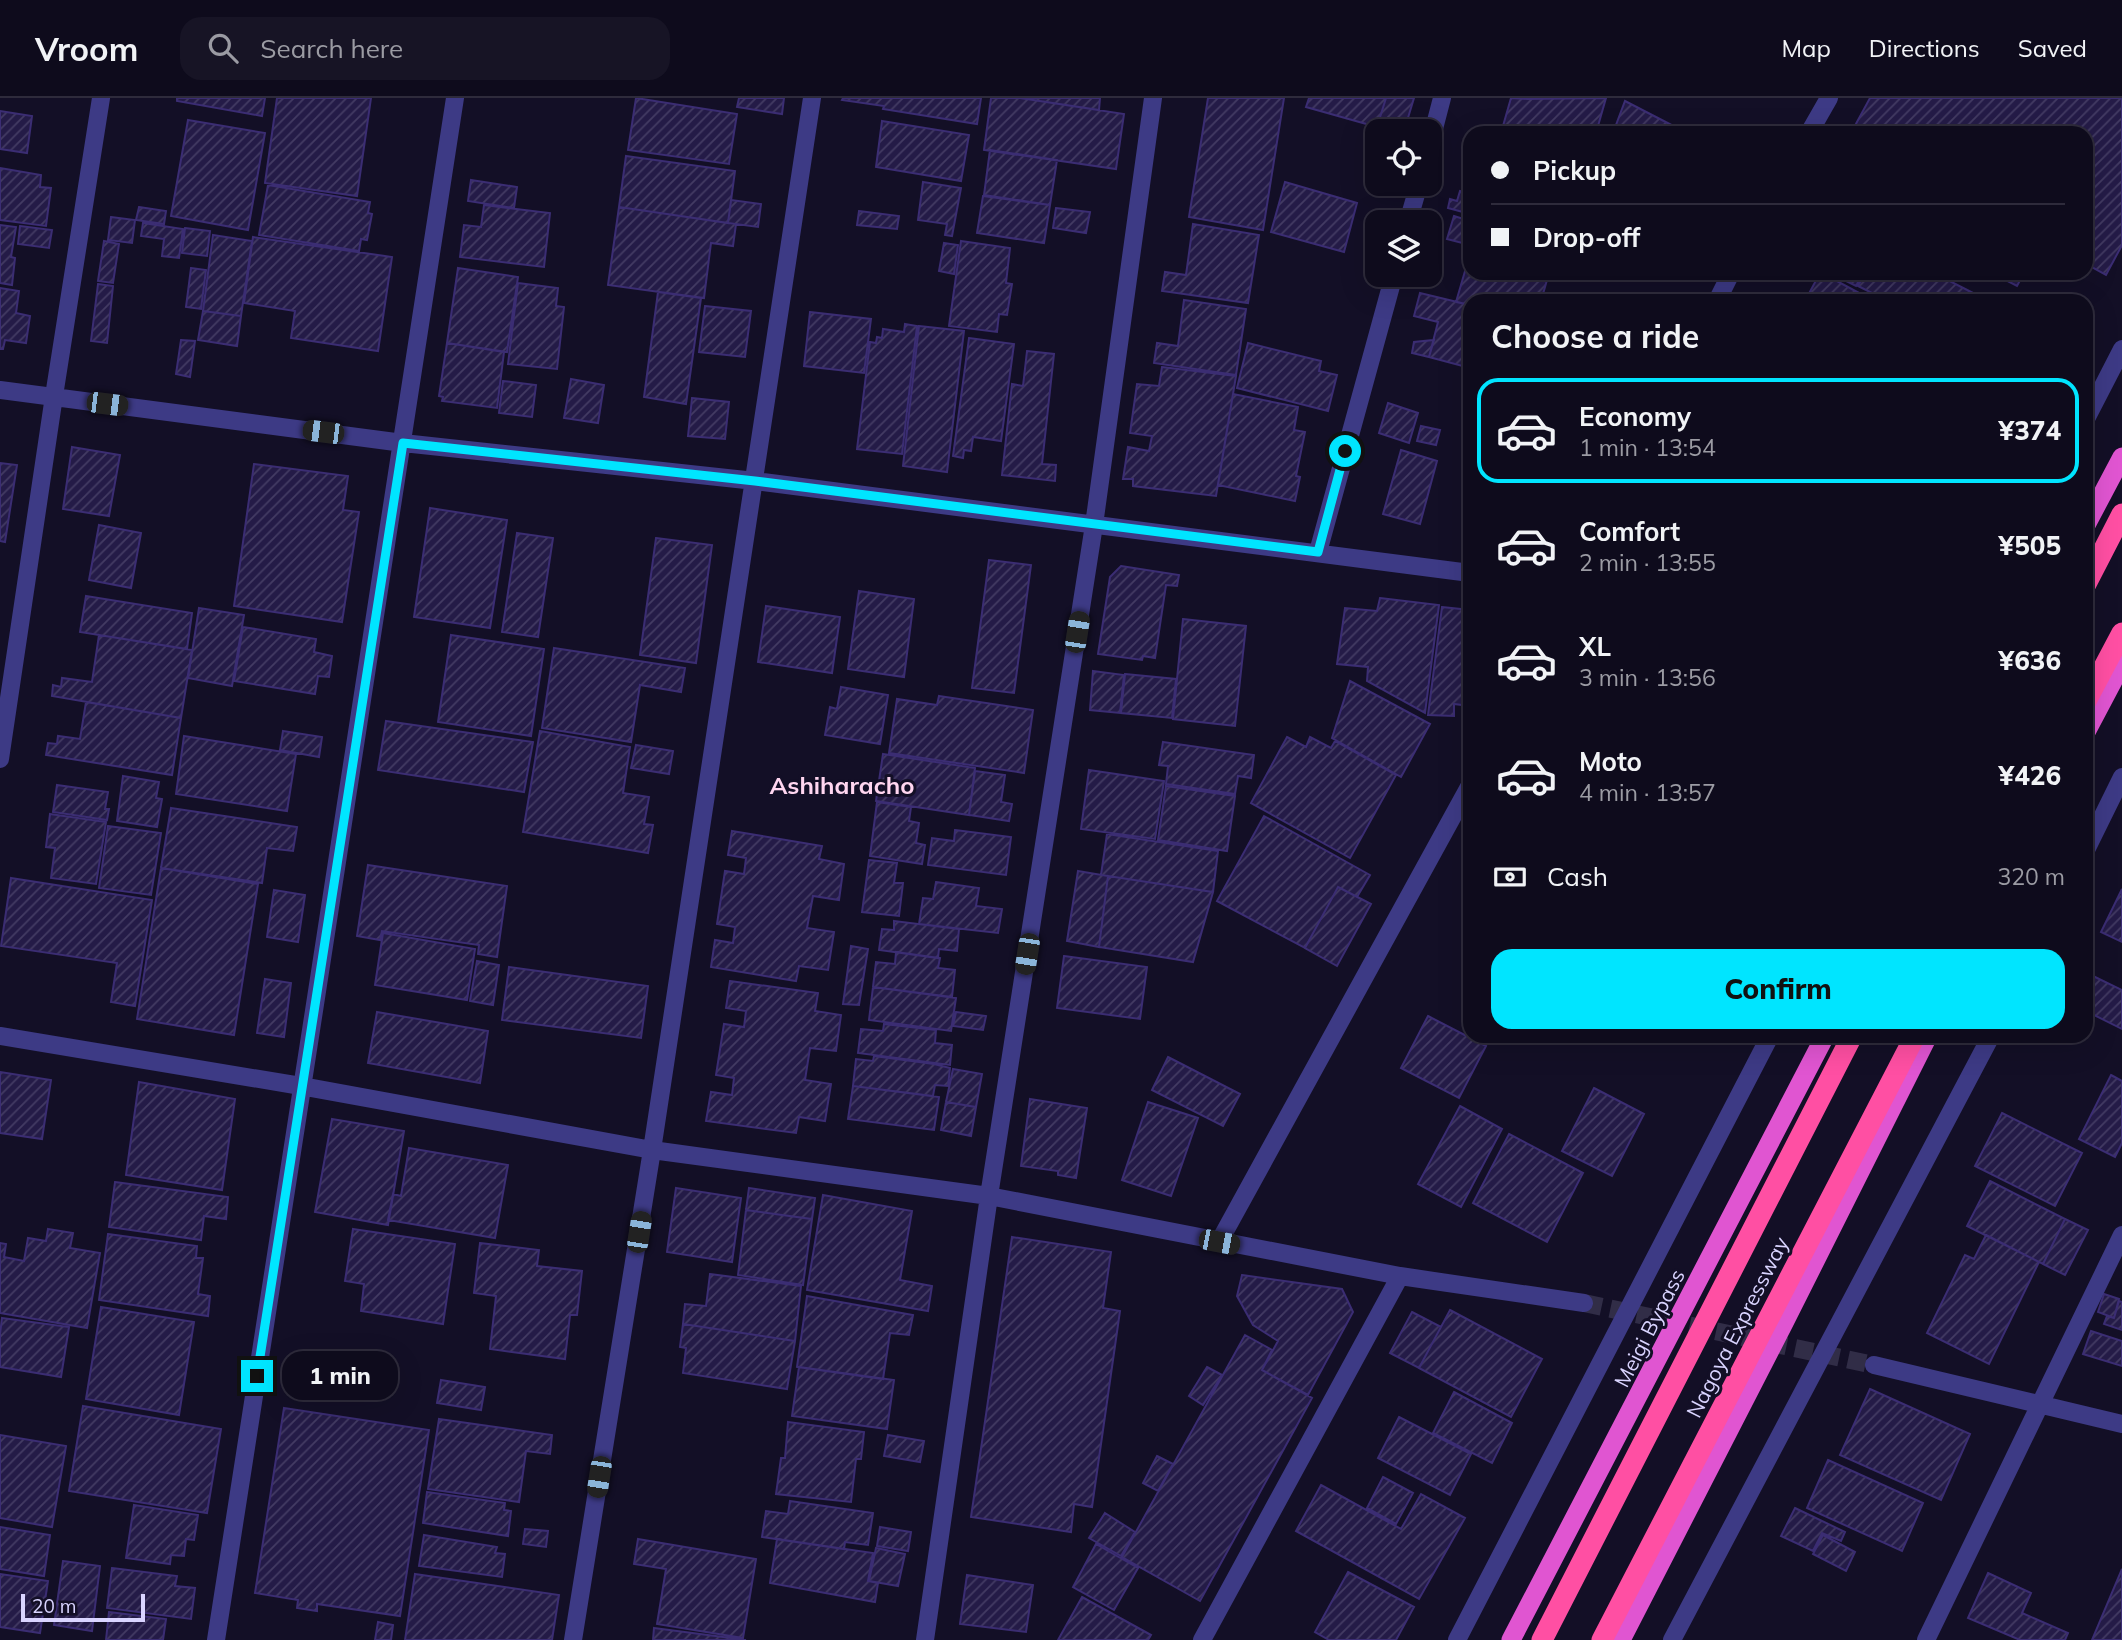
<!DOCTYPE html>
<meta charset="utf-8">
<style>
body{margin:0;font-family:Mulish,sans-serif;background:#171425;color:#f1f3f6;height:100vh;display:flex;flex-direction:column;font-size:26px;white-space:nowrap}
*{box-sizing:border-box;margin:0}
p{font-size:23px;color:#9b9ba3}
.icon{flex:none;width:38px;height:38px;fill:none;stroke:currentColor;stroke-width:2;stroke-linecap:round;stroke-linejoin:round}
.map{position:relative;flex:1;overflow:hidden}
.side{position:absolute;left:1463px;top:196px;width:630px;height:749px;display:flex;flex-direction:column;background:#0e0b1c;border-radius:21px;box-shadow:0 7px 28px #0002,0 0 0 2px #2e2b3b}
.side>*{flex:none}
.top-card{position:absolute;left:1463px;top:28px;width:630px;height:154px;border-radius:21px;box-shadow:0 7px 28px #0002,0 0 0 2px #2e2b3b;display:grid;align-content:center;height:154px;padding:0 28px;background:#0e0b1c}
.tools{position:absolute;left:1365px;top:21px;display:grid;gap:14px}
.tools a{display:grid;place-items:center;width:77px;height:77px;border-radius:14px;background:#0e0b1c;box-shadow:0 7px 28px #0002,0 0 0 2px #2e2b3b;font-size:35px}
.scale{position:absolute;left:21px;bottom:18px;width:124px;box-sizing:border-box;padding-left:7px;border:4px solid #d9d4ff;border-top:0;font-size:19px;line-height:24px;white-space:nowrap;color:#d9d4ff;-webkit-text-stroke:5px #130f26;paint-order:stroke}
.end{position:absolute;width:32px;height:32px;margin:-16px;border:9px solid #00e5ff;background:#111;box-shadow:0 0 0 4px #111}
.from{border-radius:50%}
.bubble{position:absolute;height:49px;border-radius:21px;background:#0e0b1c;box-shadow:0 7px 28px #0002,0 0 0 2px #2e2b3b;font-size:23px;font-weight:800;line-height:49px;text-align:center}
.car{position:absolute;width:21px;height:42px;margin:-21px -10px;border-radius:9px;box-shadow:0 0 5px 2px #0007;background:linear-gradient(#222 24%,#8ab4d8 0 40%,#222 0 76%,#8ab4d8 0 86%,#222 0)}
.top-card b{display:flex;align-items:center;gap:24px;height:66px;font-size:26px}
.top-card b+b{border-top:2px solid #2e2b3b}
.top-card i{width:18px;height:18px;background:#f1f3f6}
ul{padding:0;list-style:none}
li{display:flex;align-items:center;gap:21px;height:105px;margin:0 14px 10px;padding:0 14px;border:4px solid transparent;border-radius:21px}
li div{flex:1}
li b{display:block;font-size:26px}
li em{font-style:normal;font-weight:800}
li.current{border-color:#00e5ff}
li>.icon{width:63px;height:63px;stroke-width:1.5}
h2{padding:0 28px;font-size:32px;line-height:84px}
.pay{display:flex;align-items:center;gap:18px;height:77px;padding:0 28px;font-size:26px}
.pay p{margin-inline-start:auto}
.action{display:flex;gap:14px;margin-top:auto;padding:14px 28px}
.action a{flex:1;height:80px;border-radius:21px;background:#00e5ff;color:#111;font-size:28px;font-weight:800;line-height:80px;text-align:center}
header{display:flex;align-items:center;gap:42px;box-sizing:border-box;height:98px;padding:0 35px;background:#0e0b1c;border-bottom:2px solid #2e2b3b}
header strong{font-size:33px}
nav{display:flex;gap:38px;margin-inline-start:auto;font-size:24px}
.search{width:490px;height:63px;background:#171425;display:flex;align-items:center;gap:18px;box-sizing:border-box;padding:0 24px;border-radius:21px;color:#9b9ba3;font-size:26px}
.map>svg:first-child{display:block}
</style>
<header>
<strong>Vroom</strong>
<div class="search"><svg class="icon" aria-label="search" viewBox="0 0 24 24"><circle cx="10" cy="10" r="6"/><path d="M15 15l6 6"/></svg>Search here</div>
<nav><a>Map</a><a>Directions</a><a>Saved</a></nav>
</header>
<div class="map">
<svg width="2122" height="1542" viewBox="0 0 2122 1542">
<defs>
<pattern id="building-hatch" width="6" height="6" patternUnits="userSpaceOnUse" patternTransform="scale(1.75)"><rect width="6" height="6" fill="#241b47"/><path d="M-1 1l2-2M0 6l6-6M5 7l2-2" fill="none" stroke="#433b63"/></pattern>
</defs>
<rect width="100%" height="100%" fill="#130f26"/>
<!-- building -->
<path fill="url(#building-hatch)" stroke="#3b2d73" stroke-width="2" d="M177 0H265L262 18 177 3Z
M277 0H371L357 98 265 85Z
M636 0 737 16 729 66 628 52Z
M739 0H784L782 16 737 9Z
M843 0H981L977 26 883 11 884 8 842 2Z
M991 0H1020L1124 16 1116 71 984 52Z
M1020 0H1100L1099 12Z
M1208 0H1284L1263 132 1189 119Z
M1309 0H1386L1377 29 1306 9Z
M1386 0H1414L1404 33H1392L1377 29Z
M1511 0 1527 1 1606 0 1596 35H1501Z
M1870 0H2122V147L2106 177 2086 166V35H1851Z
M1625 3 1687 35H1613Z
M0 13 32 18 27 55 0 51Z
M188 22 265 35 248 132 171 118Z
M882 23 969 37 961 83 876 69Z
M990 52 1057 62 1050 107 984 97Z
M626 58 735 73 728 125 619 109Z
M0 70 41 77 40 89 51 90 46 128 0 122Z
M471 82 517 89 514 110 468 103Z
M923 84 961 90 952 138 945 137 947 126 918 122Z
M1285 84 1357 105 1344 154 1271 134Z
M268 87 370 104 368 115 372 116 367 142 361 141 359 153 259 137Z
M1460 93 1470 96V116L1448 110 1450 101 1457 103Z
M983 98 1050 107 1044 145 977 135Z
M731 102 761 106 758 129 728 125Z
M484 107 550 115 544 169 460 159 464 127 481 129Z
M139 109 166 113 164 126 136 122Z
M619 109 736 126 733 148 711 145 704 200 608 187Z
M1056 110 1090 114 1086 135 1053 130Z
M859 113 899 118 897 131 857 127Z
M1454 118 1470 123V147L1447 141Z
M111 119 135 122 132 145 108 142Z
M143 125 183 131 179 160 162 158 164 141 141 138Z
M1193 126 1259 137 1248 205 1162 193 1165 174 1186 177Z
M0 127 16 129 11 159 15 160 12 187 0 185Z
M20 128 52 132 49 150 18 146Z
M185 130 210 133 207 158 182 155Z
M213 137 252 143 241 218 203 213Z
M253 139 392 159 378 253 291 240 295 213 244 205Z
M104 143 119 146 113 185 98 183Z
M961 143 1010 150 1006 185 1012 186 1007 217 999 216 997 234 949 228Z
M944 145 958 147 954 176 939 173Z
M1470 156V175H1549L1541 203H1470V207L1456 204Z
M191 170 206 172 201 211 186 209Z
M458 170 518 179 507 254 447 245Z
M1820 175H1822L1874 203H1805Z
M1830 175H1863L1856 188Z
M1865 175H1934L1979 198 1976 203H1888L1858 188Z
M1992 175H2024L2017 188Z
M518 185 558 190 556 208 564 209 557 271 508 266Z
M98 186 113 188 107 245 91 243Z
M0 190 19 193 16 215 30 218 26 245 5 242 3 251H0Z
M658 194 701 200 686 306 644 299Z
M1420 195 1470 207V270L1429 259 1438 224 1414 218Z
M1184 202 1246 211 1236 277 1154 265 1157 245 1178 248Z
M705 208 751 213 745 259 699 254Z
M203 213 241 218 237 248 198 242Z
M810 214 871 221 864 275 804 268Z
M905 226 917 228 902 356 857 351 870 244 876 245 877 239 882 240 883 231 904 234Z
M919 228 964 233 947 374 903 368Z
M969 240 1014 246 1001 343 973 339 971 353 964 352 963 360 953 358Z
M181 242 195 243 190 279 176 276Z
M1434 242 1429 259 1412 255 1414 244Z
M447 245 504 254 497 310 442 303 443 299 439 298Z
M1248 245 1321 263 1319 273 1337 277 1328 313 1237 290Z
M1027 253 1054 256 1042 366 1056 367 1055 383 1002 377 1012 286 1023 288Z
M1162 269 1236 278 1216 398 1133 388V381H1123L1128 349 1149 353 1152 338 1130 335 1137 286 1159 288Z
M571 281 604 287 598 325 564 320Z
M503 283 536 287 532 319 499 315Z
M1233 296 1298 309 1294 332 1305 334 1296 378 1300 379 1295 403 1218 387Z
M692 300 729 304 725 341 688 338Z
M1388 305 1418 315 1409 345 1379 335Z
M1421 328 1440 332 1436 347 1417 343Z
M72 349 120 357 109 418 63 411Z
M1401 352 1437 363 1420 426 1383 416Z
M0 365 17 367 5 444 0 443Z
M254 366 348 378 343 412 359 414 342 524 234 508Z
M430 410 507 422 490 530 414 519Z
M99 427 141 435 131 490 89 482Z
M517 435 553 440 538 539 502 534Z
M656 440 712 447 696 565 640 557Z
M989 462 1031 467 1014 595 972 590Z
M1121 468 1179 477 1177 488 1166 487 1155 560 1143 558 1142 562 1098 556 1110 479Z
M859 493 914 501 904 579 848 571Z
M86 498 192 515 187 551 80 534Z
M1380 500 1439 507 1425 615 1367 583 1368 569 1337 566 1345 510 1377 513Z
M766 508 840 519 832 575 758 564Z
M1442 509 1470 512V608L1454 606V618L1428 617Z
M199 510 244 517 232 588 188 580Z
M1183 521 1246 528 1235 628 1173 621Z
M243 529 316 541 314 554 332 558 329 579 318 578 315 596 234 583Z
M99 537 192 552 181 620 52 598 53 587 61 589 62 580 92 584Z
M451 537 544 551 531 638 438 624Z
M554 550 685 570 681 594 640 587 631 644 542 630Z
M1093 573 1124 577 1120 615 1090 612Z
M1125 576 1176 581 1172 620 1121 615Z
M1350 583 1430 626 1401 679 1332 640Z
M841 589 888 597 880 646 825 637 830 609 837 611Z
M939 598 1033 612 1024 675 889 655 897 601 937 607Z
M86 604 181 620 172 677 46 657 48 645 57 646 58 638 80 641Z
M386 623 533 644 524 694 378 672Z
M283 633 322 639 319 659 280 652Z
M540 633 630 649 623 695 649 699 644 726 653 727 648 755 523 734Z
M184 638 296 656 287 713 176 696Z
M1287 639 1306 649 1310 639 1331 650 1335 643 1396 677 1350 760 1251 705Z
M1163 644 1254 657 1251 680 1238 678 1235 696 1166 686 1168 668 1159 667Z
M636 647 673 653 669 676 631 670Z
M883 656 975 670 969 717 876 703Z
M1089 672 1164 683 1155 741 1081 731Z
M975 673 1005 677 1001 704 1012 706 1009 723 969 717Z
M123 678 159 684 156 700 162 701 157 729 117 723Z
M57 687 108 694 105 711H109L107 722 53 714Z
M1166 688 1235 698 1227 753 1158 742Z
M877 704 911 709 909 723 919 725 916 745 925 747 922 766 870 758Z
M171 710 297 729 293 753 267 750 262 785 161 770Z
M50 716 106 724 96 786 51 780 55 750 46 749Z
M1264 718 1370 777 1357 799 1338 789 1305 850 1217 803Z
M108 728 161 735 151 797 99 790Z
M955 732 1011 739 1006 777 928 767 932 740 954 743Z
M732 733 822 748 819 761 844 766 839 802 813 798 807 830 834 834 828 872 799 868 796 883 711 869 715 842 733 845 735 829 717 826 725 773 744 776 746 760 728 757Z
M1107 736 1218 753 1213 794 1101 777Z
M869 762 897 765 894 785H903L899 818 862 814Z
M368 767 507 788 497 859 478 856 479 847 382 833 380 842 357 838Z
M161 770 258 786 234 937 137 921Z
M1078 773 1108 778 1099 849 1067 843Z
M1108 778 1213 794 1193 864 1099 849Z
M11 780 152 802 135 908 111 904 117 865 1 848Z
M936 784 979 790 976 808 1002 811 998 835 919 826 923 800 933 801Z
M1338 789 1371 806 1337 868 1305 850Z
M2122 791V844L2101 834Z
M274 792 305 797 298 844 267 839Z
M894 823 959 831 957 853 939 851 938 860 879 852 882 831 894 832Z
M383 835 475 851 467 902 375 887Z
M851 848 868 851 859 907 843 906Z
M896 854 940 860 938 870 955 872 952 899 873 889 876 864 895 866Z
M1064 858 1147 869 1140 921 1057 910Z
M477 863 499 867 493 907 470 903Z
M509 869 648 888 641 940 502 922Z
M2093 878 2122 892V931L2086 913V892Z
M265 881 291 885 284 939 257 935Z
M730 883 818 895 815 913 841 917 836 953 810 950 805 982 831 986 825 1023 799 1019 796 1035 706 1023 711 994 732 997 734 980 716 977 724 926 744 929 746 913 726 910Z
M873 889 956 900 951 933 869 922Z
M377 914 488 933 480 985 368 965Z
M956 914 986 918 983 932 953 928Z
M1428 918 1486 948 1459 1000 1401 970Z
M884 926 936 932 935 945 952 947 950 967 858 955 861 931 883 933Z
M874 958 934 966 950 970 948 988 935 987 933 998 853 988 856 961 873 963Z
M1168 959 1240 996 1223 1028 1152 992Z
M953 971 982 976 976 1009 946 1004Z
M0 974 51 982 42 1041 0 1035Z
M2111 977 2122 983V1045L2115 1059 2079 1041Z
M139 984 235 1001 222 1092 126 1077Z
M853 988 939 999 934 1032 848 1021Z
M1594 990 1644 1016 1612 1078 1562 1053Z
M1030 1001 1087 1010 1076 1080 1058 1077V1073L1021 1068Z
M946 1004 976 1009 971 1038 941 1032Z
M1148 1004 1198 1020 1171 1098 1122 1082Z
M1460 1008 1502 1031 1461 1109 1418 1086Z
M2002 1015 2082 1055 2055 1108 1975 1068Z
M332 1021 404 1033 388 1127 315 1114Z
M1509 1036 1583 1075 1547 1144 1473 1105Z
M409 1050 508 1067 495 1140 388 1122 393 1096 401 1098Z
M1990 1083 2065 1121 2043 1166 1967 1128Z
M115 1084 228 1099 226 1121 204 1118 201 1142 109 1129Z
M676 1090 741 1100 732 1164 667 1154Z
M749 1090 815 1100 812 1121 746 1112Z
M823 1097 912 1113 900 1182 932 1188 928 1213 807 1192Z
M746 1112 812 1121 803 1187 738 1177Z
M2065 1121 2088 1132 2065 1177 2043 1166Z
M48 1131 73 1135 70 1150 100 1155 87 1230 0 1215V1145L6 1146 4 1159 24 1163 28 1140 46 1143Z
M353 1131 455 1146 443 1226 361 1213 364 1186 345 1183Z
M108 1136 197 1148 196 1160H203L198 1196 210 1198 208 1218 99 1202Z
M1986 1137 2039 1164 1989 1266 1927 1235 1965 1157 1974 1161Z
M1012 1139 1111 1154 1103 1210 1120 1213 1092 1409 1074 1406 1071 1434 971 1419Z
M480 1145 539 1152 537 1168 582 1173 577 1217H570L565 1261 490 1251 496 1198 474 1195Z
M710 1176 801 1188 795 1243 683 1226 685 1206 706 1208Z
M1242 1177 1342 1191 1353 1214 1308 1297 1262 1272 1278 1243 1253 1227 1237 1198Z
M2104 1196 2119 1201 2114 1220 2098 1214Z
M807 1198 913 1217 909 1237 890 1235 883 1281 797 1269Z
M2119 1203 2122 1204V1232L2104 1226 2107 1218 2114 1220Z
M101 1209 194 1224 179 1317 86 1301Z
M1450 1212 1542 1261 1511 1319 1419 1270Z
M1412 1214 1441 1229 1419 1270 1390 1255Z
M2 1220 69 1229 61 1279 0 1269V1236Z
M683 1226 795 1243 787 1291 683 1275 686 1250 680 1249Z
M2091 1233 2122 1243V1268L2083 1256Z
M1245 1237 1272 1252 1262 1272 1312 1300 1200 1503 1122 1459Z
M799 1269 894 1282 887 1331 792 1318Z
M1207 1269 1222 1277 1203 1307 1189 1298Z
M441 1282 485 1289 481 1312 437 1305Z
M1870 1291 1970 1336 1941 1402 1840 1357Z
M1454 1294 1512 1325 1492 1365 1433 1335Z
M83 1308 221 1331 207 1415 69 1393Z
M284 1310 429 1332 400 1518 317 1506V1513L297 1510 298 1502 255 1495Z
M1399 1319 1471 1356 1450 1397 1378 1360Z
M439 1321 552 1337 550 1356 526 1353 519 1404 428 1391Z
M788 1324 864 1334 861 1361H856L851 1404 776 1396 781 1360H785Z
M0 1337 66 1348 52 1429 0 1420Z
M888 1337 924 1343 920 1364 884 1358Z
M1157 1358 1173 1366 1158 1393 1143 1385Z
M1828 1362 1923 1405 1902 1453 1807 1410Z
M1383 1379 1413 1395 1396 1426 1367 1410Z
M1321 1387 1401 1431 1421 1396 1465 1420 1419 1501 1296 1433Z
M427 1394 505 1405 504 1412 511 1413 508 1438 423 1425Z
M790 1403 873 1415 868 1447 845 1444 844 1451 762 1439 766 1413 788 1416Z
M134 1407 198 1417 194 1442 186 1441 184 1458 171 1457 170 1466 126 1460Z
M1795 1410 1845 1434 1841 1443 1822 1435 1813 1453 1781 1438Z
M1105 1415 1135 1434 1121 1458 1089 1440Z
M0 1429 50 1437 44 1478 0 1471Z
M880 1429 911 1434 908 1453 877 1448Z
M525 1431 548 1433 546 1449 523 1446Z
M424 1437 497 1449 495 1455 505 1456 502 1479 419 1468Z
M1823 1437 1855 1454 1846 1473 1813 1456Z
M638 1441 756 1461 743 1540 657 1526 666 1471 634 1466Z
M777 1441 873 1455 868 1483 878 1485 875 1504 770 1485Z
M1096 1446 1138 1470 1114 1512 1073 1489Z
M876 1450 905 1456 898 1488 869 1483Z
M63 1463 100 1468 92 1533 54 1527Z
M112 1470 177 1478 175 1488 195 1490 191 1521 107 1510Z
M2122 1471V1542H2092Z
M1348 1474 1414 1509 1396 1542H1329L1315 1534Z
M1988 1475 2031 1495 2022 1515 2068 1535 2065 1542H2020L1968 1520Z
M0 1476 48 1483 40 1535 0 1529Z
M415 1476 559 1497 552 1542H405Z
M967 1477 1033 1487 1026 1534 960 1526Z
M1082 1499 1151 1537 1148 1542H1058Z
M109 1514 166 1521 163 1542H106Z
M378 1524 393 1527 391 1542H375Z
M654 1530 746 1542H653Z"/>
<g fill="none" stroke-linecap="round" stroke-linejoin="round">
<!-- minor-tunnel -->
<path stroke="#312d47" stroke-width="18" stroke-dasharray="18 9" stroke-linecap="butt" d="M1584 1205 1874 1267"/>
<!-- minor -->
<path stroke="#3d3a85" stroke-width="18" d="M1809 35 1829 0
M1430 46 1442 0
M1408 124 1419 86
M1717 203 1731 175
M0 292 403 345 755 383 1470 475
M2086 321 2122 251
M1318 454 1394 177
M0 661 54 298 101 0
M2086 752 2122 679
M0 938 301 988 652 1052 989 1098 1400 1178 1584 1205
M1219 1144 1470 687
M1874 1267 2122 1326
M216 1542C295 1028 378 514 455 0
M573 1542 652 1052 812 0
M925 1542 989 1098 1094 427 1153 0
M1202 1542 1400 1178
M1457 1542 1770 938
M1672 1542 1991 938
M1926 1542 2122 1137"/>
<!-- trunk -->
<path stroke="#e055d1" stroke-width="19" d="M2086 427 2122 359
M2086 634 2122 566
M1511 1542 1825 938
M1621 1542 1784 1225 1928 938"/>
<!-- motorway -->
<path stroke="#ff4fa3" stroke-width="21" d="M2086 486 2122 416
M2086 603 2122 535"/>
<!-- motorway-bridge -->
<path stroke="#ff4fa3" stroke-width="21" d="M1542 1542 1852 938
M1602 1542 1915 938"/>
</g>
<g fill="none" stroke-linecap="round" stroke-linejoin="round">
<!-- route -->
<path stroke="#00e5ff" stroke-width="9" d="M257 1278 403 345 755 383 1318 454 1345 353"/>
</g>
<g text-anchor="middle" dominant-baseline="central" stroke-width="6" stroke-linejoin="round" paint-order="stroke">
<!-- street labels -->
<g font-size="21" fill="#d9d4ff" stroke="#130f26">
<text transform="translate(1737 1229) rotate(-63)">Nagoya Expressway</text>
<text transform="translate(1649 1230) rotate(-63)">Meigi Bypass</text>
</g>
<!-- quarter labels -->
<g font-size="24" font-weight="bold" fill="#ffd6f0" stroke="#130f26">
<text x="842" y="687">Ashiharacho</text>
</g>
</g>
</svg>
<div class="tools">
<a><svg class="icon" aria-label="locate" viewBox="0 0 24 24"><circle cx="12" cy="12" r="6"/><path d="M12 2v4M12 18v4M2 12h4M18 12h4"/></svg></a>
<a><svg class="icon" aria-label="layers" viewBox="0 0 24 24"><path d="M12 4l9 5-9 5-9-5zM3 14l9 5 9-5"/></svg></a>
</div>
<div class="scale">20 m</div>
<i class="end from" style="left:1345px;top:353px"></i>
<i class="end" style="left:257px;top:1278px"></i>
<div class="bubble" style="left:282px;top:1253px;width:116px">1 min</div>
<i class="car" style="left:107px;top:306px;rotate:97deg"></i>
<i class="car" style="left:323px;top:334px;rotate:277deg"></i>
<i class="car" style="left:1077px;top:534px;rotate:9deg"></i>
<i class="car" style="left:1027px;top:856px;rotate:189deg"></i>
<i class="car" style="left:639px;top:1134px;rotate:9deg"></i>
<i class="car" style="left:1219px;top:1144px;rotate:101deg"></i>
<i class="car" style="left:599px;top:1379px;rotate:189deg"></i>
<div class="top-card">
<b><i class="from"></i>Pickup</b>
<b><i></i>Drop-off</b>
</div>
<section class="side">
<h2>Choose a ride</h2>
<ul>
<li class="current"><svg class="icon" aria-label="car" viewBox="0 0 24 24"><path d="M5 17H2v-5l4-1 3-4h7l3 4 3 1v5h-3M9 17h6M6 11h13"/><circle cx="7" cy="17" r="2"/><circle cx="17" cy="17" r="2"/></svg><div><b>Economy</b><p>1 min · 13:54</p></div><em>¥374</em></li>
<li><svg class="icon" aria-label="car" viewBox="0 0 24 24"><path d="M5 17H2v-5l4-1 3-4h7l3 4 3 1v5h-3M9 17h6M6 11h13"/><circle cx="7" cy="17" r="2"/><circle cx="17" cy="17" r="2"/></svg><div><b>Comfort</b><p>2 min · 13:55</p></div><em>¥505</em></li>
<li><svg class="icon" aria-label="car" viewBox="0 0 24 24"><path d="M5 17H2v-5l4-1 3-4h7l3 4 3 1v5h-3M9 17h6M6 11h13"/><circle cx="7" cy="17" r="2"/><circle cx="17" cy="17" r="2"/></svg><div><b>XL</b><p>3 min · 13:56</p></div><em>¥636</em></li>
<li><svg class="icon" aria-label="car" viewBox="0 0 24 24"><path d="M5 17H2v-5l4-1 3-4h7l3 4 3 1v5h-3M9 17h6M6 11h13"/><circle cx="7" cy="17" r="2"/><circle cx="17" cy="17" r="2"/></svg><div><b>Moto</b><p>4 min · 13:57</p></div><em>¥426</em></li>
</ul>
<div class="pay"><svg class="icon" aria-label="cash" viewBox="0 0 24 24"><path d="M3 7h18v10H3z"/><circle cx="12" cy="12" r="2"/></svg>Cash<p>320 m</p></div>
<div class="action"><a>Confirm</a></div>
</section>
</div>
